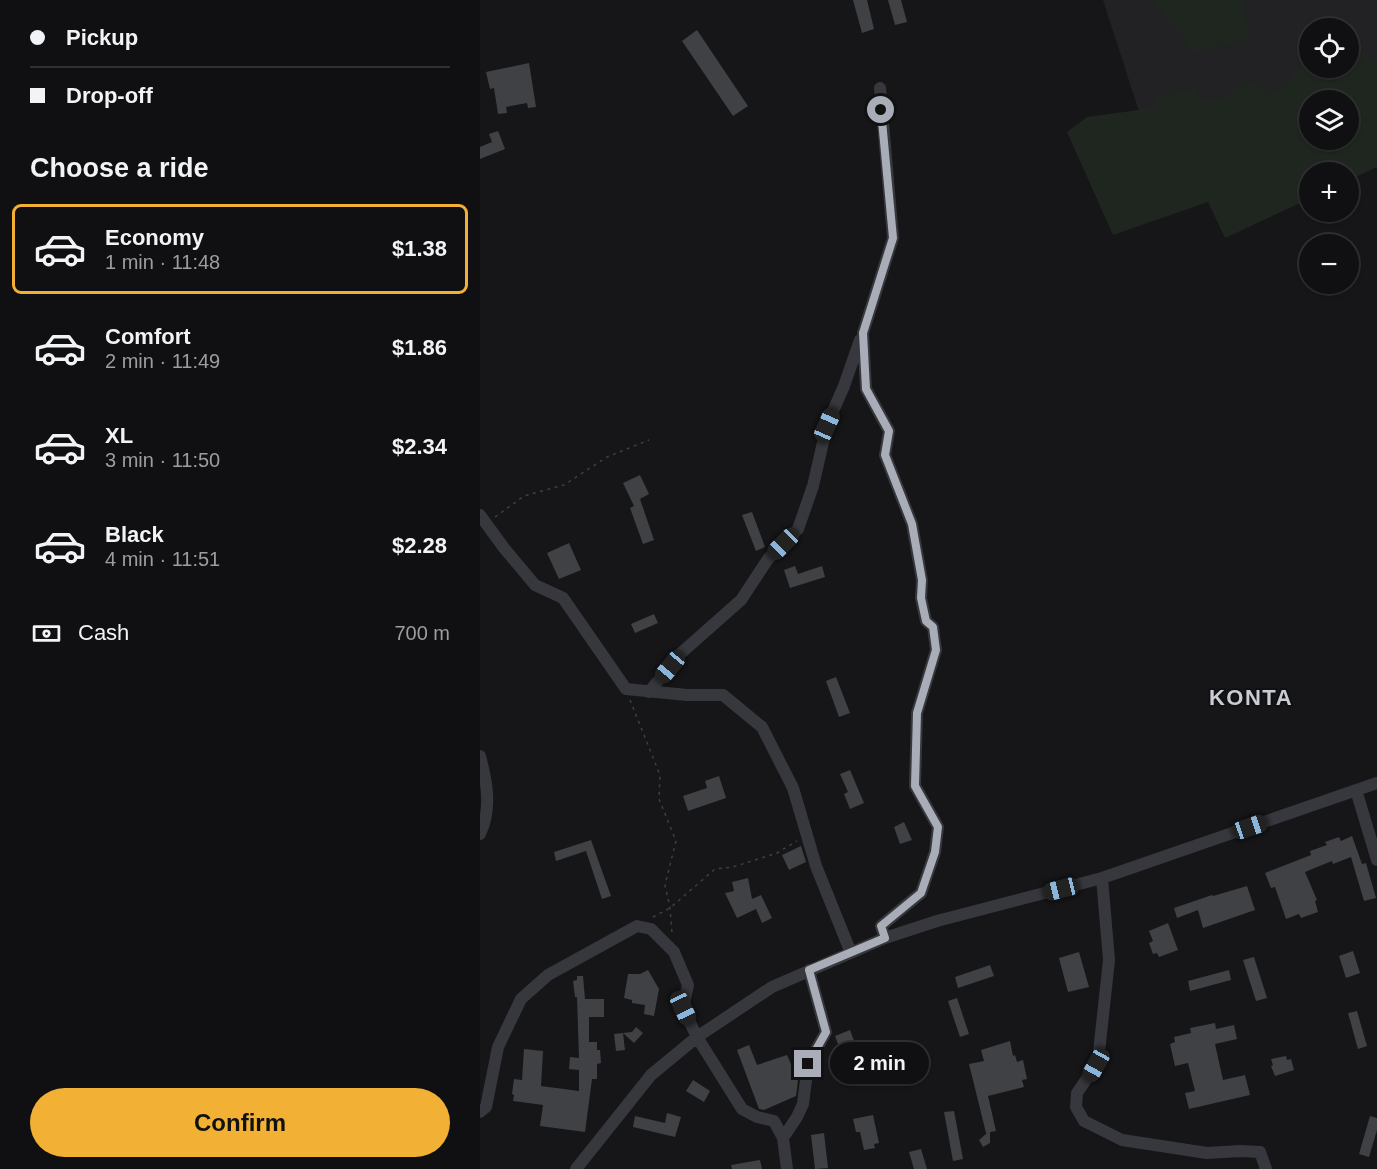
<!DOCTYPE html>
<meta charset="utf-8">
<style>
body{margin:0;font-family:Arial,sans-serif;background:#19191b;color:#f1f3f6;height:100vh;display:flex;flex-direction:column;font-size:22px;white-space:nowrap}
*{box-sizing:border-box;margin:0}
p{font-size:20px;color:#9c9d9f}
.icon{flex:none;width:33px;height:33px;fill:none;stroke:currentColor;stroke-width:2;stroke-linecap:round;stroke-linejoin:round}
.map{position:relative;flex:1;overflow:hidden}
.panel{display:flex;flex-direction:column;background:#101012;width:480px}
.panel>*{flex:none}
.hud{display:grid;align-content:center;height:132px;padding:0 30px;background:#101012}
.buttons{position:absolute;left:819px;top:18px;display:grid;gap:12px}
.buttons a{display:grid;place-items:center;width:60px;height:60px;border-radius:50%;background:#101012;box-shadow:0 2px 4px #0004,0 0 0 2px #303032;font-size:30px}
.end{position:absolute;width:27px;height:27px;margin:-14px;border:8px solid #a8adb8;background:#111;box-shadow:0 0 0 3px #111}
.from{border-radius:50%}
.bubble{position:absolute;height:42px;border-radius:21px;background:#101012;box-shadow:0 2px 4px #0004,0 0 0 2px #303032;font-size:20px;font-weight:700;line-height:42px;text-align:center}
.car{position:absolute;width:18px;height:36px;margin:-18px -9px;border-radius:8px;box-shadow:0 0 4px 2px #0007;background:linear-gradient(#222 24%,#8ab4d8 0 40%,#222 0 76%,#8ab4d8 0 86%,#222 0)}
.hud b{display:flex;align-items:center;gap:21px;height:57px;font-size:22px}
.hud b+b{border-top:2px solid #303032}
.hud i{width:15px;height:15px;background:#f1f3f6}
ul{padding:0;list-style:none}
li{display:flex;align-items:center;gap:18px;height:90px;margin:0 12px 9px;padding:0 18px;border:3px solid transparent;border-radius:9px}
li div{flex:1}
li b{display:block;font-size:22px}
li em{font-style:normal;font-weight:700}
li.current{border-color:#f2b134}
li>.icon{width:54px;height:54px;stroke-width:1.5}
h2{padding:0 30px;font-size:27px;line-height:72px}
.pay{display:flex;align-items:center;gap:15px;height:66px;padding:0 30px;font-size:22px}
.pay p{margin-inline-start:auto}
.action{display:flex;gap:12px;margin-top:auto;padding:12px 30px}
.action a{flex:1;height:69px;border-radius:36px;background:#f2b134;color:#111;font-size:24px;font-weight:700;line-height:69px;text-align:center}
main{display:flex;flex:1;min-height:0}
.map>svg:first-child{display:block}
</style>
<main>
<section class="panel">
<div class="hud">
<b><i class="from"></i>Pickup</b>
<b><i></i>Drop-off</b>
</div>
<h2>Choose a ride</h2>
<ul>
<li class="current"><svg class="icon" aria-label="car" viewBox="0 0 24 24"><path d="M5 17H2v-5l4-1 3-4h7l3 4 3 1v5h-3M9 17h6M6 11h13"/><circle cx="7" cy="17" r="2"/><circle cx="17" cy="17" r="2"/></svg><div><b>Economy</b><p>1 min · 11:48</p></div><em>$1.38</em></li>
<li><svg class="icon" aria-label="car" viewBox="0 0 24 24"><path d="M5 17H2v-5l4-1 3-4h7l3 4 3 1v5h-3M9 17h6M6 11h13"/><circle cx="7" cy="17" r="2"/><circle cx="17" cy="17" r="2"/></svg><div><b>Comfort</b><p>2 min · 11:49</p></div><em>$1.86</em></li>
<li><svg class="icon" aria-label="car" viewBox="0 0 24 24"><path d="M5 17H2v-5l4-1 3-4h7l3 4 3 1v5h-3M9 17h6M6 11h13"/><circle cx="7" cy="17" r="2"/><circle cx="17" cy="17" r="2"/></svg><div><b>XL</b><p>3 min · 11:50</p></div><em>$2.34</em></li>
<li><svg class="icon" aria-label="car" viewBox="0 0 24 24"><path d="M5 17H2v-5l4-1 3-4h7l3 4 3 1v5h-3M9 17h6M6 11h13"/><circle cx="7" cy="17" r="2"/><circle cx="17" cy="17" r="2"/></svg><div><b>Black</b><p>4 min · 11:51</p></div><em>$2.28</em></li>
</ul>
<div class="pay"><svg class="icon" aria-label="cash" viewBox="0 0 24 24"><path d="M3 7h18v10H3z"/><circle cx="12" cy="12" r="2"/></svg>Cash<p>700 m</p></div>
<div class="action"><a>Confirm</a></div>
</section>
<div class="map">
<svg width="897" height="1169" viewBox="0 0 897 1169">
<rect width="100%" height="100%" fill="#161618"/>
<!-- built -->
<path fill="#222225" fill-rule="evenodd" d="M623 0H897V85L830 100 673 155ZM830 28H868V68H830Z"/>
<!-- green -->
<path fill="#1e261f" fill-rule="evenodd" d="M672 0H764L769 39 715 53Z
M881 51 897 62V167L869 180 868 172H830L829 199 745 238 728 202 633 235 587 132 607 117 673 108 679 96 716 88 720 101 742 100 763 80 796 92 820 67 829 64 830 68H868L869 54ZM830 100H868V140H830Z"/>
<!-- building -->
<path fill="#404145" d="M373 0H387L394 29 382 33Z
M408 0H421L427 22 415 25Z
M217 30 268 106 253 116 202 41Z
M49 63 56 107 48 108 47 103 26 107 27 113 18 114 14 88 10 89 6 72Z
M18 131 25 149 0 159V147L12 142 9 134Z
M160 475 169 494 160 499 174 540 163 544 150 508 154 506 143 483Z
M272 512 285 547 276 551 262 515Z
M89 543 101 570 79 579 67 553Z
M315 566 318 574 342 566 345 577 310 588 304 570Z
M174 614 178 623 155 633 151 624Z
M356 677 370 713 359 717 346 681Z
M370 770 384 803 370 809 364 794 368 792 360 774Z
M239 776 246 798 208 811 203 796 227 788 225 781Z
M424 822 432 840 420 844 414 827Z
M872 836 882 864 886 863 896 898 884 901 871 857 853 864 852 861 825 872 837 900 835 901 838 912 821 918 819 914 806 919 795 887 791 888 785 873 831 855 830 851 847 845 845 842 859 837 861 841Z
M111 840 131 896 122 899 106 851 76 861 74 852Z
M321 846 326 862 309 870 302 855Z
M268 878 272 899 281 895 292 918 282 923 276 909 257 918 245 893 254 891 252 882Z
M767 886 775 910 723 928 718 910 697 918 694 908 732 895 733 896Z
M688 923 698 950 679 957 677 953 673 954 669 943 673 941 669 931Z
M873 951 880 973 866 978 859 956Z
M599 952 609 987 588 992 579 958Z
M774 957 787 998 776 1001 763 960Z
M510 965 514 976 478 988 475 977Z
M168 970 179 989 174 1016 164 1014 165 1005 152 1003V1000L144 998 148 974H160Z
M749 970 751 980 710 991 708 981Z
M97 976H103L105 999H124V1017H109V1042H117V1050H120L121 1063 117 1064V1079H112L105 1132 60 1126 63 1105 33 1101 34 1095 32 1094 34 1079 42 1080 44 1049 63 1051 61 1086 99 1091V1070L89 1069 90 1057 99 1058 97 997H95L93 981 97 980Z
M477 998 489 1034 480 1037 468 1001Z
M877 1011 887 1046 878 1049 868 1013Z
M735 1023 736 1029 754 1025 757 1039 735 1044 743 1080 765 1075 770 1095 709 1109 705 1093 715 1091 708 1063 695 1066 690 1044 695 1042 694 1037 711 1033 710 1028Z
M156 1027 163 1033 154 1043 143 1033 145 1050 136 1051 134 1034 152 1032Z
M370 1030 386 1072 371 1078 355 1036Z
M530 1041 533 1056 535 1055 537 1062 543 1060 547 1079 542 1080 544 1087 508 1096 516 1131 510 1132V1143L503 1147 499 1140 507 1133H506L489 1064 504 1061 501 1050Z
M269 1045 277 1065 307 1055 318 1080 316 1096 284 1110 279 1109 257 1050Z
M806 1056 807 1060 811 1059 814 1070 795 1076 791 1066 793 1065 791 1059Z
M213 1080 230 1091 224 1102 206 1091Z
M474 1111 483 1159 473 1161 464 1112Z
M187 1113 201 1117 195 1137 153 1127 155 1116 185 1123Z
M393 1115 399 1143 394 1144 395 1148 384 1150 380 1132H376L373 1119Z
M890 1116 897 1118V1130L889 1157 879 1154Z
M344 1133 348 1168 335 1169 331 1135Z
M441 1149 447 1169H434L429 1152Z
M280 1160 282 1169H252L251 1165Z"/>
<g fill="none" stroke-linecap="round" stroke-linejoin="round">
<!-- path -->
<path stroke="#3d3f44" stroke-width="1.5" stroke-dasharray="3 4.5" stroke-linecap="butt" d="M15 517 44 496 84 485 127 457 169 440
M150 700 180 775 179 799 196 841 185 885 190 908 192 933
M173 917 190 908 235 869 253 867 297 853 317 841"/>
<!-- street -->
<path stroke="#37383d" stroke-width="12" d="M400 88 413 238 383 333 386 389 409 431 405 455 432 524 442 580 441 598 446 621 453 627 456 650 437 713 435 786 458 827 455 852 441 893 401 926 405 938
M0 515 24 548 55 585 83 598 146 689 207 695H243L282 727 313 788 336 866 371 953
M169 692 200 654 261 600 288 559 318 529 333 486 347 425 364 386 380 340
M0 756C7 782 12 809 0 834
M876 790 897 860
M622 878 629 960 619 1052 616 1065 597 1093 596 1107 604 1121 642 1140 727 1153 760 1151 780 1152 786 1169
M0 1112 6 1107 18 1047 41 999 68 975 157 926 171 929 194 952 208 985 203 1008 217 1037 262 1109 277 1117 294 1121 303 1138
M96 1169 171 1075 217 1037 292 987 405 938 457 921 622 878 897 783
M307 1169 303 1138 317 1117 323 1104 328 1064 346 1032 329 970"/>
</g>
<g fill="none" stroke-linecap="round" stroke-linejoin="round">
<!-- route -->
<path stroke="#a8adb8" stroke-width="8" d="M328 1064 346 1032 329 970 405 938 401 926 441 893 455 852 458 827 435 786 437 713 456 650 453 627 446 621 441 598 442 580 432 524 405 455 409 431 386 389 383 333 413 238 401 110"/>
</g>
<g text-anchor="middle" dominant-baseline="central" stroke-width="4.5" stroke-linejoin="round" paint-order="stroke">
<!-- district labels -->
<g font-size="22" font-weight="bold" letter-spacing="1.5" fill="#c9ccd4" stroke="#111113">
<text x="771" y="697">KONTA</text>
</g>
</g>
</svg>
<div class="buttons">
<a><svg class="icon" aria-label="locate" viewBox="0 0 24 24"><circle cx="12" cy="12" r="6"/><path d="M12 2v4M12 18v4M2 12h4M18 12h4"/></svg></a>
<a><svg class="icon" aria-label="layers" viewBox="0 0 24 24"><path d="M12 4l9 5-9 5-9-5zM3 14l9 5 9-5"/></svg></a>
<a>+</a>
<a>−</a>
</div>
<i class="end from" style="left:401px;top:110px"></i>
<i class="end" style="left:328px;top:1064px"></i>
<div class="bubble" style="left:350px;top:1042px;width:99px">2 min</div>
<i class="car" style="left:347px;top:425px;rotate:24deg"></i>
<i class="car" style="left:303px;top:544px;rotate:225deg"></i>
<i class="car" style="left:190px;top:667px;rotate:220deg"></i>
<i class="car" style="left:770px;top:827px;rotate:71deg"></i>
<i class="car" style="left:581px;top:889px;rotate:256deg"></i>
<i class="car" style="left:203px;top:1008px;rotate:155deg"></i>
<i class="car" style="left:616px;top:1065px;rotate:209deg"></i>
</div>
</main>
